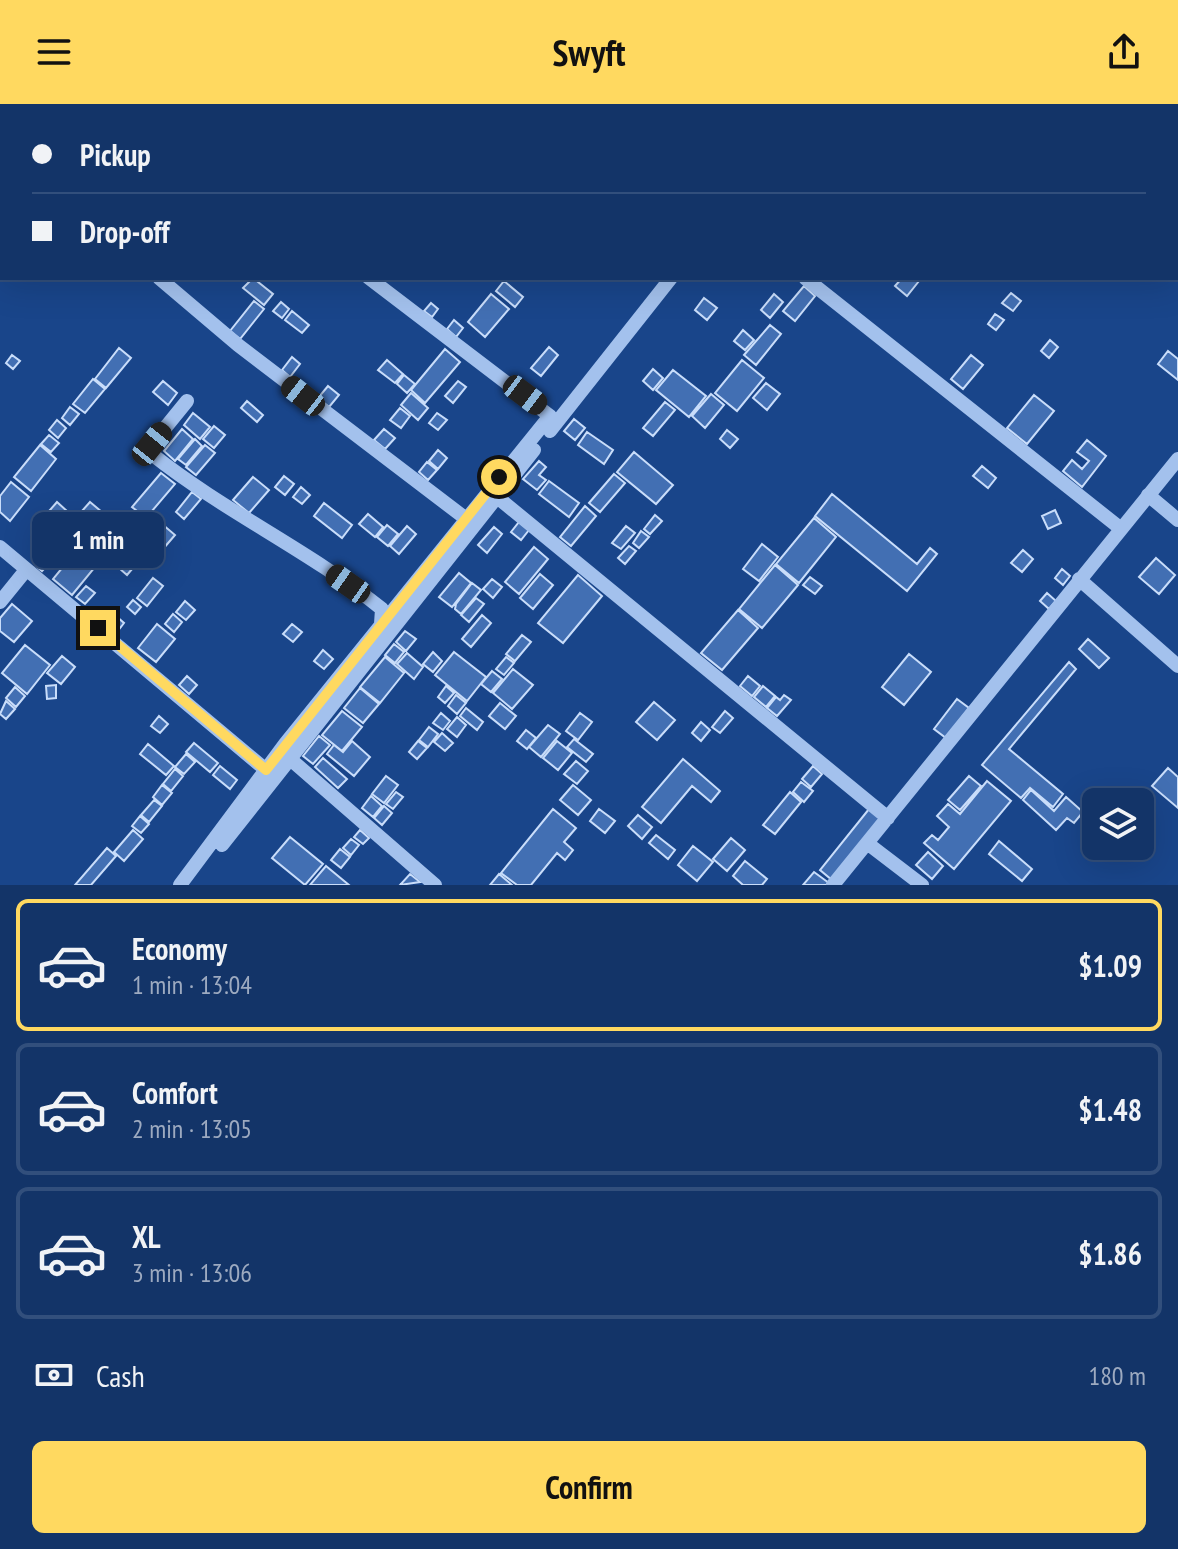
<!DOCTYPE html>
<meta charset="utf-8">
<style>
body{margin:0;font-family:"PT Sans Narrow",sans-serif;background:#203f71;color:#f1f3f6;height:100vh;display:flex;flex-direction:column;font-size:30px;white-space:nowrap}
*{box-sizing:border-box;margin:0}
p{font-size:26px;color:#9daac0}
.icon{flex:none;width:44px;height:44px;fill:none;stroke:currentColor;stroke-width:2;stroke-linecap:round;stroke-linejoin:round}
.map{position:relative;height:781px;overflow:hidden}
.sheet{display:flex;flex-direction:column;background:#133468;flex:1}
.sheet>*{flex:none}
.guide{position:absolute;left:0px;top:0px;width:1178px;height:176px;box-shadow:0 8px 32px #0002,0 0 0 2px #324f7c;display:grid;align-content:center;height:176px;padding:0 32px;background:#133468}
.buttons{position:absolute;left:1082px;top:684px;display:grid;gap:16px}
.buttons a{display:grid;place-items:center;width:72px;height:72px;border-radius:12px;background:#133468;box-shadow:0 8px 32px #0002,0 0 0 2px #324f7c;font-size:40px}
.end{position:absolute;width:36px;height:36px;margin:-18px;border:10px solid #ffd960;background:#111;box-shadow:0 0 0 4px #111}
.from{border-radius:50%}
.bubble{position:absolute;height:56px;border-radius:12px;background:#133468;box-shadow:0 8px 32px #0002,0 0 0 2px #324f7c;font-size:26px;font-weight:600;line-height:56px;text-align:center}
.car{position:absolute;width:24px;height:48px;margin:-24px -12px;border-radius:10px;box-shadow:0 0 6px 2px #0007;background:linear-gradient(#222 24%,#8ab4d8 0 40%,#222 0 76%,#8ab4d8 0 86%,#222 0)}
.guide b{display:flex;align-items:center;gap:28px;height:76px;font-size:30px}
.guide b+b{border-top:2px solid #324f7c}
.guide i{width:20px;height:20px;background:#f1f3f6}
ul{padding:14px 0 0;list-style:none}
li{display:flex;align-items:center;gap:24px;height:132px;margin:0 16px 12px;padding:0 16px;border:4px solid #324f7c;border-radius:12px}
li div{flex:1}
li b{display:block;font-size:30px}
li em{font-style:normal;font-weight:600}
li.selected{border-color:#ffd960}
li>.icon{width:72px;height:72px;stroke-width:1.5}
.pay{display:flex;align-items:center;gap:20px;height:88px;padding:0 32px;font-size:30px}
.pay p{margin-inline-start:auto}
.cta{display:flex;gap:16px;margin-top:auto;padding:16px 32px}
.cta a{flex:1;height:92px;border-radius:12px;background:#ffd960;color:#111;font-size:32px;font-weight:600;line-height:92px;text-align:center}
header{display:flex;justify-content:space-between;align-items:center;height:104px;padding:0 32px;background:#ffd960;color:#111;font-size:36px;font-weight:600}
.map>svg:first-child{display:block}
</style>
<header><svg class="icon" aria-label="menu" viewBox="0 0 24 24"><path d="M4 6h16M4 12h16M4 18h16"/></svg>Swyft<svg class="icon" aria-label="share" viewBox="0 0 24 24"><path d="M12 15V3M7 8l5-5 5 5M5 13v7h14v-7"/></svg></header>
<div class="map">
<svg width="1178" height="781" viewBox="0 0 1178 781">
<rect width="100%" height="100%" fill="#19458a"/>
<!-- building -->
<path fill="#426fb3" stroke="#c9ddfa" stroke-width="2" d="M253 174 273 190 264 201 243 184Z
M902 174 919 177 907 192 895 182Z
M504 177 523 193 515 203 496 187Z
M804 182 815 192 795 217 783 207Z
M1011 189 1021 197 1013 207 1002 199Z
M491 190 509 205 485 233 468 218Z
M774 190 783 198 770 214 761 206Z
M704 194 717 204 707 216 695 206Z
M254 197 264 205 240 235 230 227Z
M281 198 289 205 282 214 273 207Z
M431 199 438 205 432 213 424 207Z
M292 207 309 221 302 229 285 216Z
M995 210 1004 216 996 226 988 220Z
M454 216 463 224 456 233 447 225Z
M770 221 781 230 756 261 744 251Z
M743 226 754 236 745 246 734 237Z
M1050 236 1058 243 1049 254 1041 247Z
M549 243 558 251 541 272 531 264Z
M119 244 131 254 106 284 95 275Z
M445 245 460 258 425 299 411 286Z
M1168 247 1178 255V276L1158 260Z
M12 251 20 257 13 265 6 259Z
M971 251 983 261 963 285 951 275Z
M292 253 300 260 290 273 282 266Z
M387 256 403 270 395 279 378 266Z
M742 256 764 274 737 307 715 289Z
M653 265 663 274 653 286 643 277Z
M673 266 706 292 689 313 656 286Z
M404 271 415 280 407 289 397 280Z
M93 275 105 285 85 309 73 300Z
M163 277 177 289 168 301 153 288Z
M458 277 466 283 453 299 445 292Z
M766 279 780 290 767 306 753 294Z
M328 282 339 291 329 303 318 294Z
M411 289 428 304 418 316 401 301Z
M711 290 724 301 705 324 692 312Z
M1034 291 1054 307 1027 340 1007 324Z
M247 297 263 311 257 318 241 304Z
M665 298 675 306 653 332 643 324Z
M70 303 79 310 70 321 62 314Z
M400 304 410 312 401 324 390 316Z
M193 309 210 323 200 335 184 321Z
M437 309 447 316 438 326 429 319Z
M574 315 585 324 575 336 564 327Z
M57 316 66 324 58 334 49 326Z
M214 322 225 331 214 344 203 335Z
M182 325 193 335 175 357 164 347Z
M384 325 395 334 385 345 374 336Z
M727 326 738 335 730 344 720 335Z
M587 328 613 346 604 360 578 341Z
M49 331 59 339 51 348 41 340Z
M195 335 202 342 186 361 178 355Z
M1087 336 1106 352 1082 383 1063 367 1072 356 1082 365 1089 357 1077 348Z
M40 341 56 355 31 387 14 373Z
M205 341 215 349 196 371 186 363Z
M438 346 447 354 438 365 429 357Z
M634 348 673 381 656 400 617 368Z
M539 357 546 363 539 371 546 376 537 386 523 375Z
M427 358 437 366 428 376 419 368Z
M982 362 996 374 988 384 973 372Z
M161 369 175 380 146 414 132 403Z
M614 370 625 379 600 408 589 399Z
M284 372 294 380 285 391 275 383Z
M253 373 269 386 249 409 233 396Z
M549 377 579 399 569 413 539 390Z
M11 378 29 393 10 417 0 408V392Z
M301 383 310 391 302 400 293 393Z
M192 388 201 395 184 415 176 408Z
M832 390 917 460 930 444 937 450 907 487 815 412Z
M57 398 68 408 62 416 50 406Z
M90 398 115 419 107 429 82 407Z
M324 399 352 421 342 434 314 412Z
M585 402 596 412 571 442 560 433Z
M1055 406 1061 419 1048 425 1042 412Z
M368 410 383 423 375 433 359 420Z
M655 411 662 417 650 430 644 425Z
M814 414 836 433 799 479 776 460Z
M519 418 529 426 521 436 511 428Z
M121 419 130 427 121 439 111 431Z
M162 420 175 431 151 459 138 448Z
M387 421 398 430 388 442 377 433Z
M407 422 416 430 399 450 390 442Z
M626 422 635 429 621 445 612 439Z
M494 423 502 430 487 449 478 441Z
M98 424 119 442 106 457 85 439Z
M641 427 649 433 639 444 633 439Z
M762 440 778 453 759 477 743 465Z
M81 441 100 457 72 491 53 475Z
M629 442 636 447 625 460 618 454Z
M534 443 548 455 519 490 505 478Z
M1023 446 1033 455 1022 468 1011 459Z
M45 450 52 456 42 467 36 462Z
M131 452 138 458 127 471 120 465Z
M1156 454 1175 471 1159 490 1139 473Z
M775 461 798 481 762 524 739 505Z
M1062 465 1070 472 1063 481 1055 474Z
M459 469 471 479 452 503 439 493Z
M540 470 553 481 533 505 520 494Z
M578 471 602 492 563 539 538 519Z
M810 473 822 482 815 490 803 481Z
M153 474 163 482 147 502 137 494Z
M492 475 502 483 493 494 483 485Z
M472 479 481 486 461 510 455 505 456 500Z
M86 482 95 489 85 500 76 493Z
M1047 489 1056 497 1049 505 1040 497Z
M476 494 484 500 469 518 461 511Z
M133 496 141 503 135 510 127 503Z
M185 497 195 506 186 516 176 508Z
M12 500 32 517 14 538 0 527V514Z
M738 506 758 524 722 566 701 549Z
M173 510 182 518 174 528 165 520Z
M482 511 491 519 471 543 462 535Z
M116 512 124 519 117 528 109 521Z
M157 520 175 535 156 558 138 544Z
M292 520 302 528 293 538 283 530Z
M405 527 416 535 406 547 396 538Z
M522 531 531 538 515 557 506 550Z
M1088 535 1109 554 1099 564 1079 545Z
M394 540 404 548 395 559 385 551Z
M25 541 50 561 27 590 2 569Z
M323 546 333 555 324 565 314 557Z
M433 548 442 557 433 568 423 560Z
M454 548 486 573 467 597 435 571Z
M407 549 423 563 414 575 397 560Z
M909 550 931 568 904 601 882 583Z
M62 552 75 563 61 580 47 569Z
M385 553 404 569 380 599 360 583Z
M506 553 514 559 504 571 496 565Z
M1069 558 1076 565 1009 645 1063 690 1053 703 1030 684 1021 694 982 661Z
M513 565 533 581 512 605 493 589Z
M492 567 502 575 491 588 481 580Z
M187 572 197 581 189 590 179 581Z
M748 572 760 582 752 592 740 582Z
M56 581V594L47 595 46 582Z
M446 582 454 589 445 599 438 593Z
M763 582 775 592 766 603 754 593Z
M15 583 25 592 16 603 6 594Z
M360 584 379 600 363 619 344 604Z
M456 591 466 599 457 610 448 602Z
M784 591 791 596 777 612 767 604 776 593 780 596Z
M957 595 969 604 946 634 934 625Z
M6 597 15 605 6 615 0 610Z
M654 598 675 616 657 636 636 618Z
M500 599 516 612 505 625 489 612Z
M466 604 483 618 477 626 460 612Z
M342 607 362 623 342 647 322 631Z
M725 607 733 614 720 629 712 623Z
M441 609 450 617 443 626 433 619Z
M580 609 592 618 578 636 566 627Z
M159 612 168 620 160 629 151 622Z
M457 613 466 621 457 633 447 625Z
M701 618 710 626 701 637 692 629Z
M548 621 560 630 541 653 529 643Z
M429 623 438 630 428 643 419 636Z
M526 626 536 634 527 645 517 637Z
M442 629 453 639 445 647 434 638Z
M319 632 330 641 313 660 303 652Z
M574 635 593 650 586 658 567 643Z
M352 637 370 653 354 672 327 650 334 641 343 648Z
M418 637 427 644 417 655 409 648Z
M557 637 572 649 558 666 543 654Z
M194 639 218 659 210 668 186 648Z
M148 640 174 662 166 671 140 650Z
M186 650 195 658 184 670 175 663Z
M323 654 347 675 338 684 315 663Z
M683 655 720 687 711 698 692 682 661 719 642 703Z
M576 657 588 667 577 680 564 670Z
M220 662 237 676 230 685 213 671Z
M813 662 822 670 811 683 802 675Z
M1168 664 1178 673V704L1152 682Z
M175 665 183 672 171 687 163 680Z
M386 672 398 681 384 699 372 690Z
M969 672 981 682 960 706 948 696Z
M987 677 1011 697 954 765 924 739 932 731 938 736 949 723 937 712 948 700 960 710Z
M801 678 813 687 804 698 793 688Z
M162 681 172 689 162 701 153 693Z
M573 681 591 696 578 711 560 696Z
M1031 686 1054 707 1066 693 1083 708 1074 719 1067 714 1056 726 1023 696Z
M396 688 403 693 393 705 386 700Z
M790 688 801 698 775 730 763 721Z
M371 692 382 702 373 713 362 704Z
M154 696 162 702 149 718 141 711Z
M384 702 392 709 382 721 374 714Z
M553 705 576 724 564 738 573 746 565 756 557 749 531 781H517L501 769Z
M599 705 615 717 605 729 590 717Z
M869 705 882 715 832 776 820 766Z
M638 711 652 723 642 735 628 722Z
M140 712 149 720 141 729 132 722Z
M133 726 143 735 124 757 114 748Z
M360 726 369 734 363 740 354 733Z
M656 731 675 746 668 755 649 739Z
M290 733 323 760 305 781 272 754Z
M731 734 745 746 727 767 713 755Z
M351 735 359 741 351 751 343 744Z
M999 737 1032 765 1022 777 989 750Z
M693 742 713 758 697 777 678 761Z
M107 744 116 752 91 781H75Z
M340 745 350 753 341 764 331 756Z
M928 748 943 762 932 775 916 761Z
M745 757 767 775 762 781H743L733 772Z
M326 762 349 781H310Z
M814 768 829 779 827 781H803Z
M410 770 420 778 400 781Z
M499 770 512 781H490Z"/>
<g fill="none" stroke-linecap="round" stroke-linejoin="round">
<!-- minor -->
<path stroke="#a3c1ed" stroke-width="14" d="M97 2 98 0
M124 2 125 0
M807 2 808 0
M0 120 2 117
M159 174 238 241 465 414
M805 174 1120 424
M187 297 152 340 153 351C225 408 310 447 382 505L381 520
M550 327 671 174
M1148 391 1178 416
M497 393 888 714
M0 443 266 666
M1079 475 1178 562
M0 498 26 466
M289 654 435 781
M867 739 922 781
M222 741 534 346
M180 781 285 640 550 312 369 174
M833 781 1178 355"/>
</g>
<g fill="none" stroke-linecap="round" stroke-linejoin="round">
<!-- route -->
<path stroke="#ffd960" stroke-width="10" d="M98 524 266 666 499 373"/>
</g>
</svg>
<div class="buttons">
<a><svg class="icon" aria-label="layers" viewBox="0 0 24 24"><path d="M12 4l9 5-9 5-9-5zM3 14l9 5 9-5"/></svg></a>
</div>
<i class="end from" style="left:499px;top:373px"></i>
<i class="end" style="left:98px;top:524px"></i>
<div class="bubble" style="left:32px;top:408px;width:132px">1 min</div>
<i class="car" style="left:525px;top:291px;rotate:127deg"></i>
<i class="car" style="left:303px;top:292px;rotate:308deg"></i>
<i class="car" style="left:152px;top:340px;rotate:39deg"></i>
<i class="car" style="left:348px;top:480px;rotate:305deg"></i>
<div class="guide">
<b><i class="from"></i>Pickup</b>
<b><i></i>Drop-off</b>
</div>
</div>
<section class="sheet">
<ul>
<li class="selected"><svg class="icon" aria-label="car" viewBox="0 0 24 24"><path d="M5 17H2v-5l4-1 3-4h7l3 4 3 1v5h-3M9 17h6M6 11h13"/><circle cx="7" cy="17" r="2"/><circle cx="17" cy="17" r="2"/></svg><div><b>Economy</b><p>1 min · 13:04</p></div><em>$1.09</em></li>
<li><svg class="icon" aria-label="car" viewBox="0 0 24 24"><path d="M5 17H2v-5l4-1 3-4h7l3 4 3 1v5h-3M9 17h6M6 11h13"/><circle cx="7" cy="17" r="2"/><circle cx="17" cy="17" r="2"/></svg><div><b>Comfort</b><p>2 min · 13:05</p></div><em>$1.48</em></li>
<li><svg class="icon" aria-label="car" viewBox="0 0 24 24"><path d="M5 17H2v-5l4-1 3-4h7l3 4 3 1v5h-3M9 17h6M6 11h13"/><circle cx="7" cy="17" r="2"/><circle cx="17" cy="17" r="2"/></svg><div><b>XL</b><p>3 min · 13:06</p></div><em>$1.86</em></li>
</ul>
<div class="pay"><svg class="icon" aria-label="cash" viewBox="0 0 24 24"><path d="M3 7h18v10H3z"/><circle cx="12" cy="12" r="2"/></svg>Cash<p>180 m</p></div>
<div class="cta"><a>Confirm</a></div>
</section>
